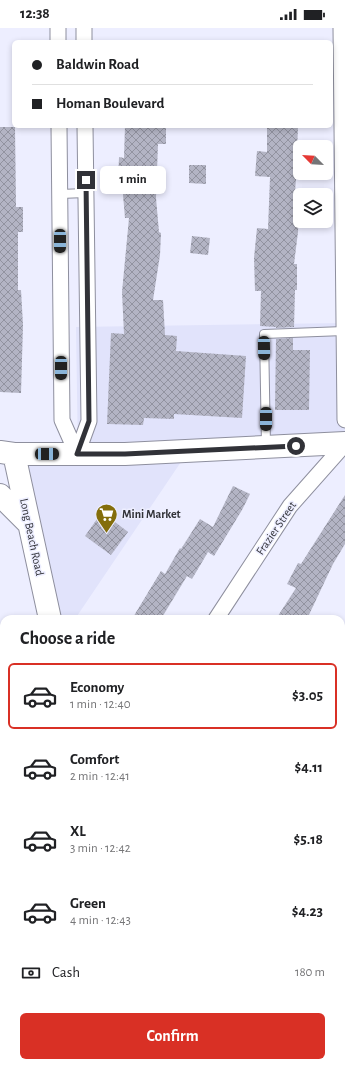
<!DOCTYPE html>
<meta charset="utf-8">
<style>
body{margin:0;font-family:"Alegreya Sans",sans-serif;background:#f6f6f6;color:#202124;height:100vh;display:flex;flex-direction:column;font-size:15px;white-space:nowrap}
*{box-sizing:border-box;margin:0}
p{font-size:13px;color:#757577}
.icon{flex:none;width:22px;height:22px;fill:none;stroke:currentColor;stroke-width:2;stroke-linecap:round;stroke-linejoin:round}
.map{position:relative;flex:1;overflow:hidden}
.panel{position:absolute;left:0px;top:587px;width:345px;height:452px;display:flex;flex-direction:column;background:#fff;border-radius:12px 12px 0 0;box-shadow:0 2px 6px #0003}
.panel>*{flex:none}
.banner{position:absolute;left:12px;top:12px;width:321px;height:88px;border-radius:6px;box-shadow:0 2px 6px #0003;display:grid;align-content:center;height:88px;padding:0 20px;background:#fff}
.needle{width:26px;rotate:294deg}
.tools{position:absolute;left:293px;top:112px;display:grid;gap:8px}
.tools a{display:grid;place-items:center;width:40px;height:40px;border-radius:6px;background:#fff;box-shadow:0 2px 6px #0003;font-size:20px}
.end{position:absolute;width:18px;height:18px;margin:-9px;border:5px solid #313238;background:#fff;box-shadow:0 0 0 2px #fff}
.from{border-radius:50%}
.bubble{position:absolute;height:28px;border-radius:6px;background:#fff;box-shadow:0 2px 6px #0003;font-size:13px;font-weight:600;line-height:28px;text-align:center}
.car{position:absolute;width:12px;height:24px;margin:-12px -6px;border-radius:5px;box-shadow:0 0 3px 1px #0007;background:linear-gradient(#222 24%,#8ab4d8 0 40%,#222 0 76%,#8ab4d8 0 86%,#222 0)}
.banner b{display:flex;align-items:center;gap:14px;height:38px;font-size:15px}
.banner b+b{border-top:1px solid #e0e0e0}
.banner i{width:10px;height:10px;background:#202124}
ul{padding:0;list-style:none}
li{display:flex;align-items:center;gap:12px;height:66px;margin:0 8px 6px;padding:0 12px;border:2px solid transparent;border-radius:6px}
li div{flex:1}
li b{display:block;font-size:15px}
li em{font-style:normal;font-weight:600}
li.selected{border-color:#d93025}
li>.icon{width:36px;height:36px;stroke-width:1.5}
h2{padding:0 20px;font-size:18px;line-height:48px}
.pay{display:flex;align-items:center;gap:10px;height:44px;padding:0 20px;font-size:15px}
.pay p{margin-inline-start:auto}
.primary-button{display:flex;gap:8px;margin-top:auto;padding:8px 20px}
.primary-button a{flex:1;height:46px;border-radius:6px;background:#d93025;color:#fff;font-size:16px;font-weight:600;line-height:46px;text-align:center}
.status{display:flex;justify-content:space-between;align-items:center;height:28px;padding:0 20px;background:#fff;direction:ltr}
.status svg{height:11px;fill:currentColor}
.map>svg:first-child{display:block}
</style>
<div class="status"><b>12:38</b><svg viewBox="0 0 49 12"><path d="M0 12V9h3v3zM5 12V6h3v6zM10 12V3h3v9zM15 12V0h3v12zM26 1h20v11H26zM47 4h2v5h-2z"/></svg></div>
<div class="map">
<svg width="345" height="1039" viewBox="0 0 345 1039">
<defs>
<pattern id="building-cross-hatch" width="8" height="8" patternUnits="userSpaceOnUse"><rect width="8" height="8" fill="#b3b4c4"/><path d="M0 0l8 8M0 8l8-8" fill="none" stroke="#9293a0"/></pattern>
</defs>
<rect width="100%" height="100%" fill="#edeeff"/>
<!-- built -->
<path fill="#e1e3fb" d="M345 295V421L187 425 75 591H56L13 431 78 429 76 299Z"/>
<!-- building -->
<path fill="url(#building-cross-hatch)" d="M125 98H166V116H158L156 170 159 204 161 205 160 227 153 272H163L165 307 177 308 176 323 246 328 242 390 174 386V391L144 390 143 397 107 396 111 305 124 306 122 264 129 190H125L122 155H118L119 129 124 130Z
M267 98H298L297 126H298L294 176H299L298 204 294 236H297V262H295L294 299 276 300V299L260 298 261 263H255L254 230 257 200 268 201 270 149 255 148 257 123 267 124Z
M0 99H15L16 179H23V204H18V262H21L23 297 21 365 0 364Z
M189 137H206V156L189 155Z
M192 208 210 210 208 227 190 225Z
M293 310V322H310L309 382H275L276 311Z
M233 458 250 466 242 482 214 528 208 524 192 551 187 548 161 591H132L161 543 165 546 180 520 181 521 200 491 213 499Z
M345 467V516L333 536 307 591H276L296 560 287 556 298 535 301 536Z
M102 484 128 504 111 527 85 508Z"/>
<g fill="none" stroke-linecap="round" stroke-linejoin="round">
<defs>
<path id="lane" d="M60 166 86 165
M266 418 264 306 344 303"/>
<path id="street" d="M58 0V14
M84 0V14
M341 0 345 392
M59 98 62 392 77 426
M77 426 89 393 85 98
M216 591 290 478 345 416
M341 809 345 803
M0 973 4 964
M234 1039 236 1035"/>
<path id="secondary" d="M0 424 14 426H125L345 415
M14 426 50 591
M0 467 29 496
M259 1035 268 1039"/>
</defs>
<!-- lane casing -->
<use href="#lane" stroke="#8e8f9e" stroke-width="10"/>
<!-- street casing -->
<use href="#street" stroke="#8e8f9e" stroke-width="17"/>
<!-- secondary casing -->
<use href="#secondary" stroke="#8e8f9e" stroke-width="24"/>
<!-- lane -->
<use href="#lane" stroke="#fff" stroke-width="8"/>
<!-- street -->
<use href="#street" stroke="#fff" stroke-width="15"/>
<!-- secondary -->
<use href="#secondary" stroke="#fff" stroke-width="22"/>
</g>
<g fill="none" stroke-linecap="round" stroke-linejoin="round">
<!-- route -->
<path stroke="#313238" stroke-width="5" d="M86 152 89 393 77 426H125L296 418"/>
</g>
<!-- icons -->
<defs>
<symbol id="supermarket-pin" viewBox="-11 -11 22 30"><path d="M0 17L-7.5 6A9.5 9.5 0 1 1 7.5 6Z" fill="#846e0b" stroke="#edeeff"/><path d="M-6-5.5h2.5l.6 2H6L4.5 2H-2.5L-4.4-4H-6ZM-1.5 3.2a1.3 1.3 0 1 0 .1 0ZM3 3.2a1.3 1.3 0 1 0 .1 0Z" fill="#fff"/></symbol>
</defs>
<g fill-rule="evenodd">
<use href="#supermarket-pin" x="94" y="474" width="25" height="34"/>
</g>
<g text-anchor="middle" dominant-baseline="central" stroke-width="3" stroke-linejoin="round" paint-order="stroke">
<!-- poi labels -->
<g font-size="12" font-weight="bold" fill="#313238" stroke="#edeeff" text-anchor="start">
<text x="122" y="486">Mini Market</text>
</g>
<!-- street labels -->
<g font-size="12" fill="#313238" stroke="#edeeff">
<text transform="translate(276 500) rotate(-56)">Frazier Street</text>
<text transform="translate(32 509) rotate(78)">Long Beach Road</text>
</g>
</g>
</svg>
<div class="tools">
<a><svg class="needle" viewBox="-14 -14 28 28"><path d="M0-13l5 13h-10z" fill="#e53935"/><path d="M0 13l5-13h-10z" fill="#757577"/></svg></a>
<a><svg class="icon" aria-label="layers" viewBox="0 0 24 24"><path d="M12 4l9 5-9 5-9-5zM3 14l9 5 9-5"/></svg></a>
</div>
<i class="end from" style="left:296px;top:418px"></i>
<i class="end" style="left:86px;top:152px"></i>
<div class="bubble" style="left:100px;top:138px;width:66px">1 min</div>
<i class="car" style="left:60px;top:213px;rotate:180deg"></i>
<i class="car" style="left:264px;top:320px;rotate:179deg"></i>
<i class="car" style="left:61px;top:340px;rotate:180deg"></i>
<i class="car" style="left:266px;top:391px;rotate:180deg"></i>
<i class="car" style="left:47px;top:426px;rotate:90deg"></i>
<div class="banner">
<b><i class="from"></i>Baldwin Road</b>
<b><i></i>Homan Boulevard</b>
</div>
<section class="panel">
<h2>Choose a ride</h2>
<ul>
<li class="selected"><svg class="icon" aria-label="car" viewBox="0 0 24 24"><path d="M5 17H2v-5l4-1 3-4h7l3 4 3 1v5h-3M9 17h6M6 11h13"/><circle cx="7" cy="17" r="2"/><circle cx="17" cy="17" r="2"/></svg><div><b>Economy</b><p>1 min · 12:40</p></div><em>$3.05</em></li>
<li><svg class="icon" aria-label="car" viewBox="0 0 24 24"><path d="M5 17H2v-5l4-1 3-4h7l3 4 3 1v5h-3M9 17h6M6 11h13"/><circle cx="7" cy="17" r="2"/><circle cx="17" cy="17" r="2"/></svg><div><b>Comfort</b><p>2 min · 12:41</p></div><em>$4.11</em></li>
<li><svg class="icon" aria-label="car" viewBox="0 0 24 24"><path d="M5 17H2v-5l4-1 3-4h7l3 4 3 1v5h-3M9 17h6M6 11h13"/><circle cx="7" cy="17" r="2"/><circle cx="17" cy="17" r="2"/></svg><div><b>XL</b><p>3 min · 12:42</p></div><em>$5.18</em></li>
<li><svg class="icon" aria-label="car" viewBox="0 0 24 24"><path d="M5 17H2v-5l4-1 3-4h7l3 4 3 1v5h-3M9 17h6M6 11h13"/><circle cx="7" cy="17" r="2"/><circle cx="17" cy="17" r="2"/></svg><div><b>Green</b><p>4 min · 12:43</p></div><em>$4.23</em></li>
</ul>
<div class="pay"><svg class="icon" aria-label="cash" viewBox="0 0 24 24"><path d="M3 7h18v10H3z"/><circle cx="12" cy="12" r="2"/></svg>Cash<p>180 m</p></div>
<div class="primary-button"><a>Confirm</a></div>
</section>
</div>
